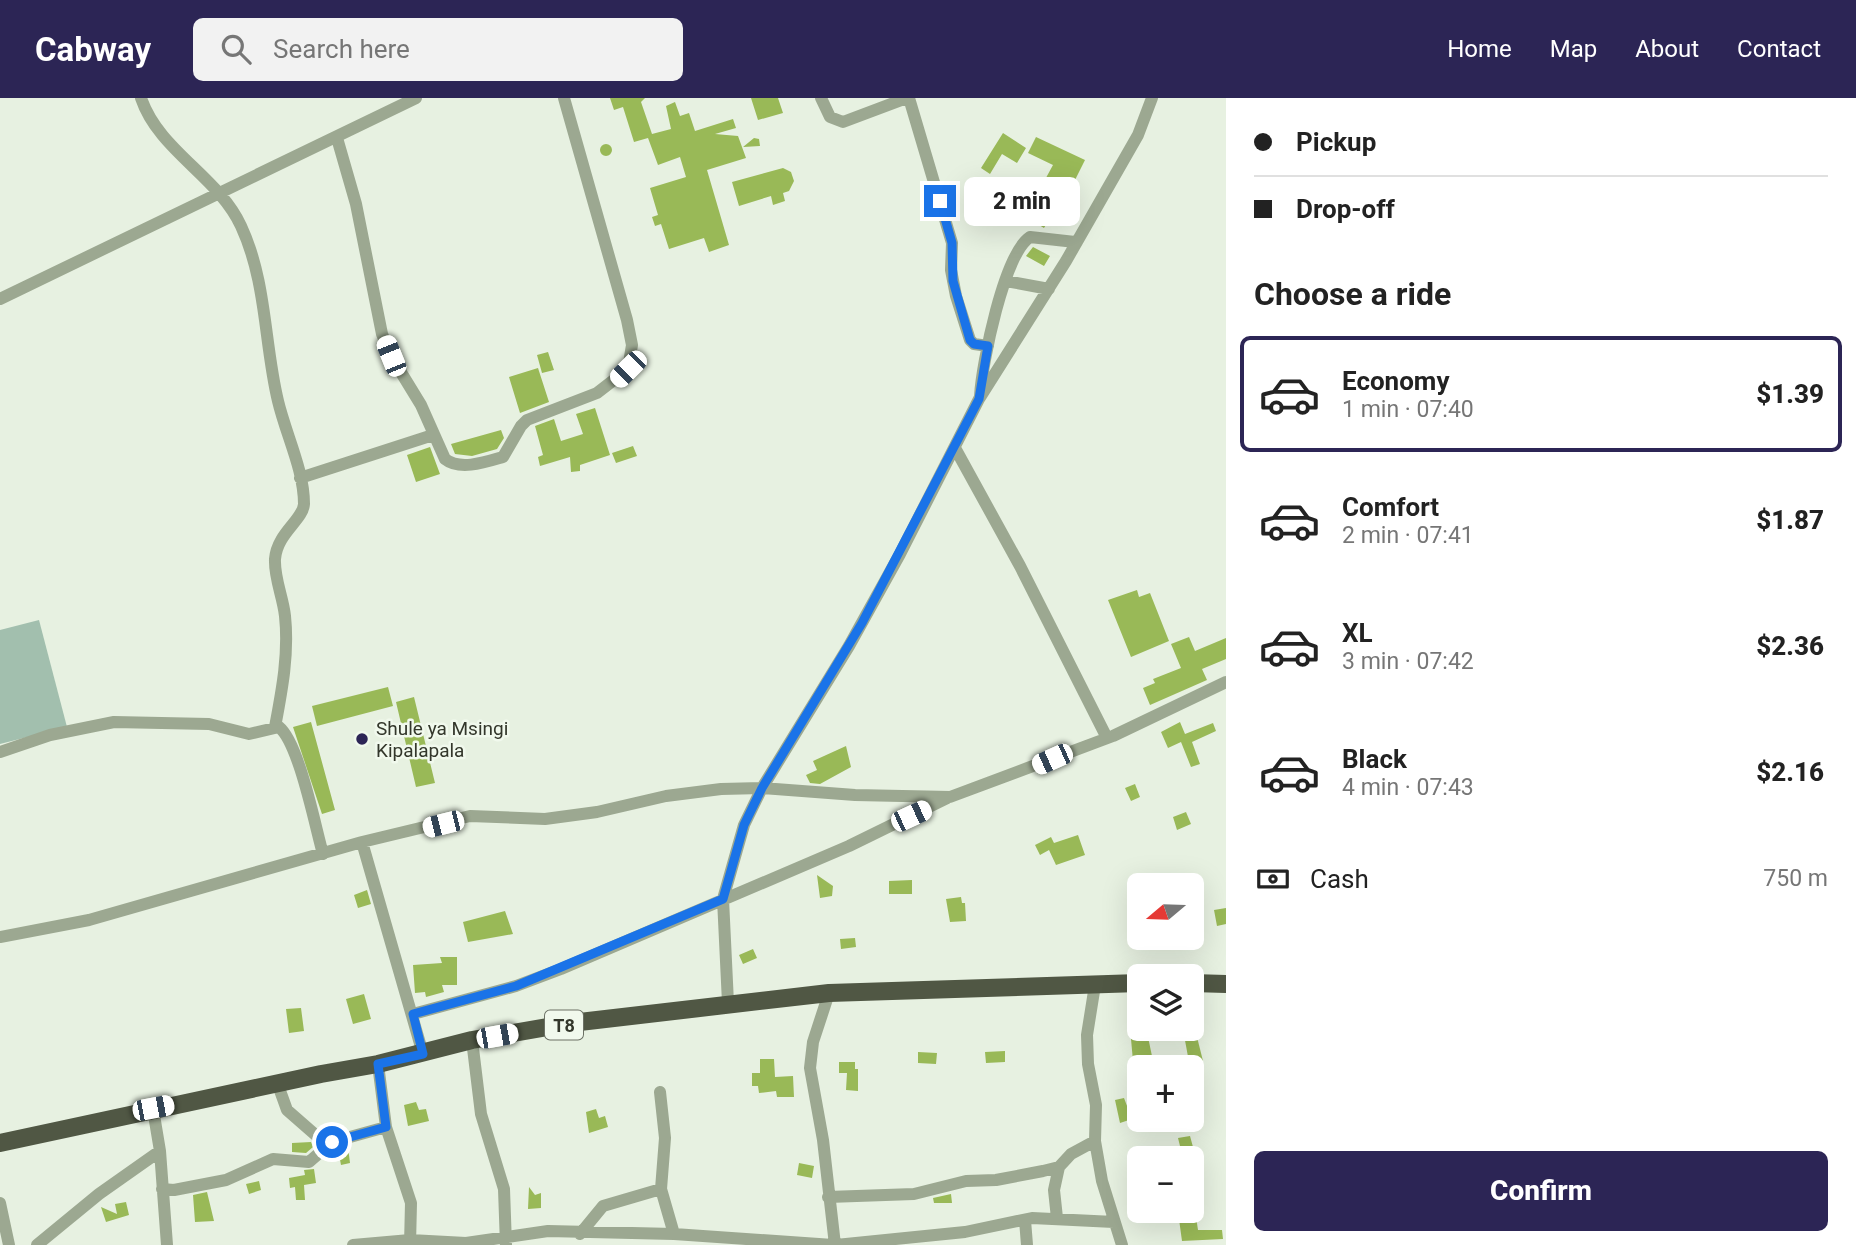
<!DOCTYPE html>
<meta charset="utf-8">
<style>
body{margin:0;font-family:Roboto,sans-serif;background:#f2f2f2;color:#222;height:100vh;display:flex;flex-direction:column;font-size:26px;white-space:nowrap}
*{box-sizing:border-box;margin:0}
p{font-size:23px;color:#767676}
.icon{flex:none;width:38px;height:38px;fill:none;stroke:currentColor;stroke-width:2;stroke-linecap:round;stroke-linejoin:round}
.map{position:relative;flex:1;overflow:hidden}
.details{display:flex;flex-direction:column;background:#fff;width:630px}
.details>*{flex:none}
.banner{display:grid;align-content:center;height:154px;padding:0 28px;background:#fff}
.needle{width:46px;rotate:251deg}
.tools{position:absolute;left:1127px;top:775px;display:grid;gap:14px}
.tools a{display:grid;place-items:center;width:77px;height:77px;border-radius:10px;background:#fff;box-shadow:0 7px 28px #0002;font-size:35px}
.end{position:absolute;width:32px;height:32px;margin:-16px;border:9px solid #1a73e8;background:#fff;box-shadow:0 0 0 4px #fff}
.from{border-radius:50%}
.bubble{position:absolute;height:49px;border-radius:10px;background:#fff;box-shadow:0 7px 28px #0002;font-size:23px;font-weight:800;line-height:49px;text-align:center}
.car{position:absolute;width:21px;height:42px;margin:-21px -10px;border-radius:9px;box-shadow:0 0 5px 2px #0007;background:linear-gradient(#fff 24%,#345 0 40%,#fff 0 76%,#345 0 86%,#fff 0)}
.banner b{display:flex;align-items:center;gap:24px;height:66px;font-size:26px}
.banner b+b{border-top:2px solid #e0e0e0}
.banner i{width:18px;height:18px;background:#222}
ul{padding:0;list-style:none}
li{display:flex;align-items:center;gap:21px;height:116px;margin:0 14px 10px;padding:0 14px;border:4px solid transparent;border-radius:10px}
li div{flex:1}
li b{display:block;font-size:26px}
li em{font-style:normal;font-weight:800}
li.selected{border-color:#2c2555}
li>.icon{width:63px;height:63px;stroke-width:1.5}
h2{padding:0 28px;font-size:32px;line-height:84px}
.pay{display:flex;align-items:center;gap:18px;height:77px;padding:0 28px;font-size:26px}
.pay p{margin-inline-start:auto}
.button{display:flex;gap:14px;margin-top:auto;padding:14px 28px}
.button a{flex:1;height:80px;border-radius:10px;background:#2c2555;color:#fff;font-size:28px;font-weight:800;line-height:80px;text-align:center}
header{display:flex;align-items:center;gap:42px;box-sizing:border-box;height:98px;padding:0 35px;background:#2c2555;color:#fff}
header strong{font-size:33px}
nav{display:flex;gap:38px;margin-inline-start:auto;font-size:24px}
.search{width:490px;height:63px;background:#f2f2f2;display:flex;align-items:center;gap:18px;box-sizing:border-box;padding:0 24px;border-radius:10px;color:#767676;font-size:26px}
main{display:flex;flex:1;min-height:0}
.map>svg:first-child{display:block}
</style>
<header>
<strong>Cabway</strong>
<div class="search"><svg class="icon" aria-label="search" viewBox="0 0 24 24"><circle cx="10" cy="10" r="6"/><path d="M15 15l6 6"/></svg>Search here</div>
<nav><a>Home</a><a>Map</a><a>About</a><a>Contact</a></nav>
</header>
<main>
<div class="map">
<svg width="1226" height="1147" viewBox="0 0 1226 1147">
<rect width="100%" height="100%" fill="#e7f1e1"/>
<!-- green -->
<path fill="#a2bfae" d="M39 522 67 629 0 646V532Z"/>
<!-- building -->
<path fill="#99b957" d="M610 0H645L641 4 652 36 671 31 666 8 675 4 680 18 689 15 695 33 733 21 736 30 715 36 738 38 746 60 707 72 729 147 709 154 704 140 669 151 661 126 655 128 652 119 658 117 650 90 686 79 680 59 658 67 648 40 634 44 623 9 614 12Z
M751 0H778L783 15 758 22Z
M1003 35 1026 50 1017 65 1002 56 990 76 981 70Z
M1036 39 1085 62 1073 86 1079 90 1063 118 1054 113 1044 130 1016 113 1008 124 985 109 1000 80 1035 100 1053 67 1028 55Z
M754 40 759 41 760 48 743 49Z
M600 52a6 6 0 1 1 12 0a6 6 0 1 1-12 0Z
M783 70 791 74 794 83 789 93 783 95 785 103 773 107 771 98 739 108 732 84Z
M1033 149 1050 158 1044 168 1026 158Z
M548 254 554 272 542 275 537 257Z
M538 270 549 304 520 315 509 279Z
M595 310 610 357 580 367V373L571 374 570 359 540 368 538 359 543 357 535 328 554 321 561 343 583 336 576 316Z
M501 332 504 340 497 351 472 358 455 356 451 346Z
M633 348 637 358 616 365 612 355Z
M430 349 440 376 416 384 407 357Z
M1137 492 1139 499 1150 495 1169 543 1131 559 1108 502Z
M1189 539 1195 553 1226 540V561L1202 571 1207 582 1150 607 1143 590 1155 585 1153 581 1181 570 1171 546Z
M388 589 393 608 317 628 312 608Z
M414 599 435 685 416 689 396 604Z
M311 624 335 712 322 716 293 629Z
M1180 624 1185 636 1213 625 1216 633 1192 644 1200 666 1191 669 1181 644 1168 650 1161 634Z
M846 648 851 669 820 686 810 685 806 677 817 672 813 663Z
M1135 686 1140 699 1131 703 1125 690Z
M1186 714 1191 726 1177 732 1173 719Z
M1078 737 1085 757 1056 767 1049 752 1040 757 1035 747 1051 739 1054 745Z
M817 777 833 788 832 798 820 800Z
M912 782V796H889V783Z
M367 792 371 806 358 810 354 797Z
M961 799 962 805H965L966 823 950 824 946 801Z
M1226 810V826L1217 828 1214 812Z
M505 813 513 836 468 844 463 824Z
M855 840 856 849 841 851 840 841Z
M753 851 757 860 743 866 739 857Z
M440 859H457V887H442L444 894 426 899 425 894 415 895 413 867 442 865Z
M364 896 371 921 353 926 346 901Z
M301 910 304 933 289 935 286 911Z
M1196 935 1203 963 1189 964 1184 937Z
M1148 939 1152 958 1133 963 1131 941Z
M1005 953V964L986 965 985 954Z
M918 954 937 955 936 966 918 965Z
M760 961H774L775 979 793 978 794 999H777L776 993 759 995 758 988H752V975H760Z
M839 964H855V971H858V993L846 992 847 975H839Z
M1124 1000 1132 1021 1120 1025 1115 1002Z
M416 1004 419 1012 426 1011 429 1023 408 1028 404 1007Z
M596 1011 599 1020 605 1018 608 1029 589 1035 586 1014Z
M1190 1038 1196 1060H1183L1178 1040Z
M311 1044 313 1049 306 1055 292 1054V1045Z
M348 1049 350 1065 341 1067 338 1051Z
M799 1065 814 1068 812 1080 797 1077Z
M314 1071 316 1085 304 1087 305 1102H296L295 1089 290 1090 289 1080 305 1077 304 1072Z
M259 1083 261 1092 249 1096 246 1086Z
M529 1089 535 1097 541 1095V1110L528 1111Z
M207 1094 214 1123 195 1124 193 1097Z
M951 1096 952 1105H934L933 1100Z
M126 1104 129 1117 106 1124 101 1109 117 1116 115 1106Z
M1195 1112 1198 1132H1222L1223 1141 1182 1143 1178 1114Z"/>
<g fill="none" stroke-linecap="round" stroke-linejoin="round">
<!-- minor -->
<path stroke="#9ca891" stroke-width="12" d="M141 0C159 53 218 78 241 128 267 184 264 245 278 303 286 337 304 372 304 406 303 422 277 435 275 461 274 480 283 499 285 518 289 556 282 592 275 629
M821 0 830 19 843 24 907 0
M909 0 952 145 951 172 956 198 970 242 974 246 988 248
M337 40 356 106 382 236 391 258 421 307 445 361C460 373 486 364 503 359L521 328 527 322 597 295 628 271 632 247 627 222 564 0
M1006 183 1049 191
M0 201 416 0
M980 298C982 265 1004 156 1030 139L1075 144
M955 350 1020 468 1107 640
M300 380 433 337
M0 654 50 637 114 624 209 626 249 636 279 629C299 645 315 728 323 756
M362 744 423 956
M0 839 89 822 362 744 470 718 545 721 597 714 666 698 721 691 762 690 855 697 950 699 1113 638 1226 584
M1095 887 1087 937 1088 966 1096 1007 1095 1043 1102 1083 1122 1147
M829 895 813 944 810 970 823 1042 835 1147
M728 905 723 801 744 727 762 690 849 548 900 456 979 301 1066 163 1138 37 1152 0
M413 916 516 888 561 871 849 748 947 700
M472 942 481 1016 504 1091 506 1147
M378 966 386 1029 411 1105 410 1147
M278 987 287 1012 327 1047
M660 994 665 1040 661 1091 674 1136
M153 1011 160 1053 167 1147
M162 1091 174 1092 226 1082 273 1061 309 1064 332 1044 386 1029
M828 1099 914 1096 966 1083 996 1082 1043 1073 1059 1069 1071 1056 1095 1043
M0 1105 9 1147
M1057 1120 1054 1092 1059 1069
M1025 1122 1027 1147
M580 1136 603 1108 661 1091
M37 1147 99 1096 160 1053
M353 1147 410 1142 466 1145 548 1133 674 1136 833 1147
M836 1147 965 1134 1032 1120 1114 1124"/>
<!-- highway -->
<path stroke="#505744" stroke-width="18" d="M1192 885 1226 886
M0 1045 321 976 378 966 472 942 571 925 829 895 1139 885"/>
</g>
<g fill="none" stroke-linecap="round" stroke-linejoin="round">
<!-- route -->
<path stroke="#1a73e8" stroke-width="9" d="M332 1044 386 1029 378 966 423 956 413 916 516 888 723 801 744 727 762 690 862 525 979 301 988 248 974 246 970 242 953 183 952 145 940 103"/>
</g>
<!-- markers -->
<circle fill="#2c2555" stroke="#f1f9ed" stroke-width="2.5" cx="362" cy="641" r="7"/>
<g text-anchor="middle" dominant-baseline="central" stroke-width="5" stroke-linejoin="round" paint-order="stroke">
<!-- shield labels -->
<rect fill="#f1f9ed" stroke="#6c7165" stroke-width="2" x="545" y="912.5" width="38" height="29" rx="5"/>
<g font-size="18" font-weight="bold" fill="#33372b">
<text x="564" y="927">T8</text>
</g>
<!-- poi labels -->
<g font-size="19" fill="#33372b" stroke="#f1f9ed" text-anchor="start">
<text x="376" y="630">Shule ya Msingi<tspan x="376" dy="22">Kipalapala</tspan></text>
</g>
</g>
</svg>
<div class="tools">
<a><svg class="needle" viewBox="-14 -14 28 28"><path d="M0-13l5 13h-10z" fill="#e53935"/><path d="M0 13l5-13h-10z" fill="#767676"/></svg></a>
<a><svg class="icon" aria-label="layers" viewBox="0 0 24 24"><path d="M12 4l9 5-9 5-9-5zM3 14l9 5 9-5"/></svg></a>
<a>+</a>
<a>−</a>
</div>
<i class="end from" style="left:332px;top:1044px"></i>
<i class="end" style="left:940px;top:103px"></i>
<div class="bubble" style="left:964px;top:79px;width:116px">2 min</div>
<i class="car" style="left:391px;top:258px;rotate:338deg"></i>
<i class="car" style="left:628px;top:271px;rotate:225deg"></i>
<i class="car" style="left:1052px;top:661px;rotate:246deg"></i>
<i class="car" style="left:911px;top:718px;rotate:65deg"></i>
<i class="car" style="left:443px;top:726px;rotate:256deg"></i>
<i class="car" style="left:497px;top:938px;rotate:80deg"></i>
<i class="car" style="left:153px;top:1010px;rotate:79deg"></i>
</div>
<section class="details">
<div class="banner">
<b><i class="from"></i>Pickup</b>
<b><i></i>Drop-off</b>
</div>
<h2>Choose a ride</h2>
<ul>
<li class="selected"><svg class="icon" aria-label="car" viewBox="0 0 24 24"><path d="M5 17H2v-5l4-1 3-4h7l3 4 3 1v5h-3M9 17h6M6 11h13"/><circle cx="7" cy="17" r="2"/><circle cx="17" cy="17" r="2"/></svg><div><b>Economy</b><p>1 min · 07:40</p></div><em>$1.39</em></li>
<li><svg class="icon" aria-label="car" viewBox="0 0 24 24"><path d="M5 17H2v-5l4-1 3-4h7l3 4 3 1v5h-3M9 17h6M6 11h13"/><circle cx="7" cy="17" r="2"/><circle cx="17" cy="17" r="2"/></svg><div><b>Comfort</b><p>2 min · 07:41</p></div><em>$1.87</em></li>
<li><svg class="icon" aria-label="car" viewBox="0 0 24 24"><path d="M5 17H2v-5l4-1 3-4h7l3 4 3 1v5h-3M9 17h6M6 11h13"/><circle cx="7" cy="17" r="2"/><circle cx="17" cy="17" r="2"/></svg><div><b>XL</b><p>3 min · 07:42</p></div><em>$2.36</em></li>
<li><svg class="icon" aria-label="car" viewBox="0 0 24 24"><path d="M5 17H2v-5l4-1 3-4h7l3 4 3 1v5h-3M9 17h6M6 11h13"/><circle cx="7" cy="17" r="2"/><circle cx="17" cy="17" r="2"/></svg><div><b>Black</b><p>4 min · 07:43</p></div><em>$2.16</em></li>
</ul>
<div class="pay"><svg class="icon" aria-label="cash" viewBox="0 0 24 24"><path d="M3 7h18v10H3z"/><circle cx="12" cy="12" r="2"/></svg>Cash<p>750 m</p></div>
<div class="button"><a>Confirm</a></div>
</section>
</main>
